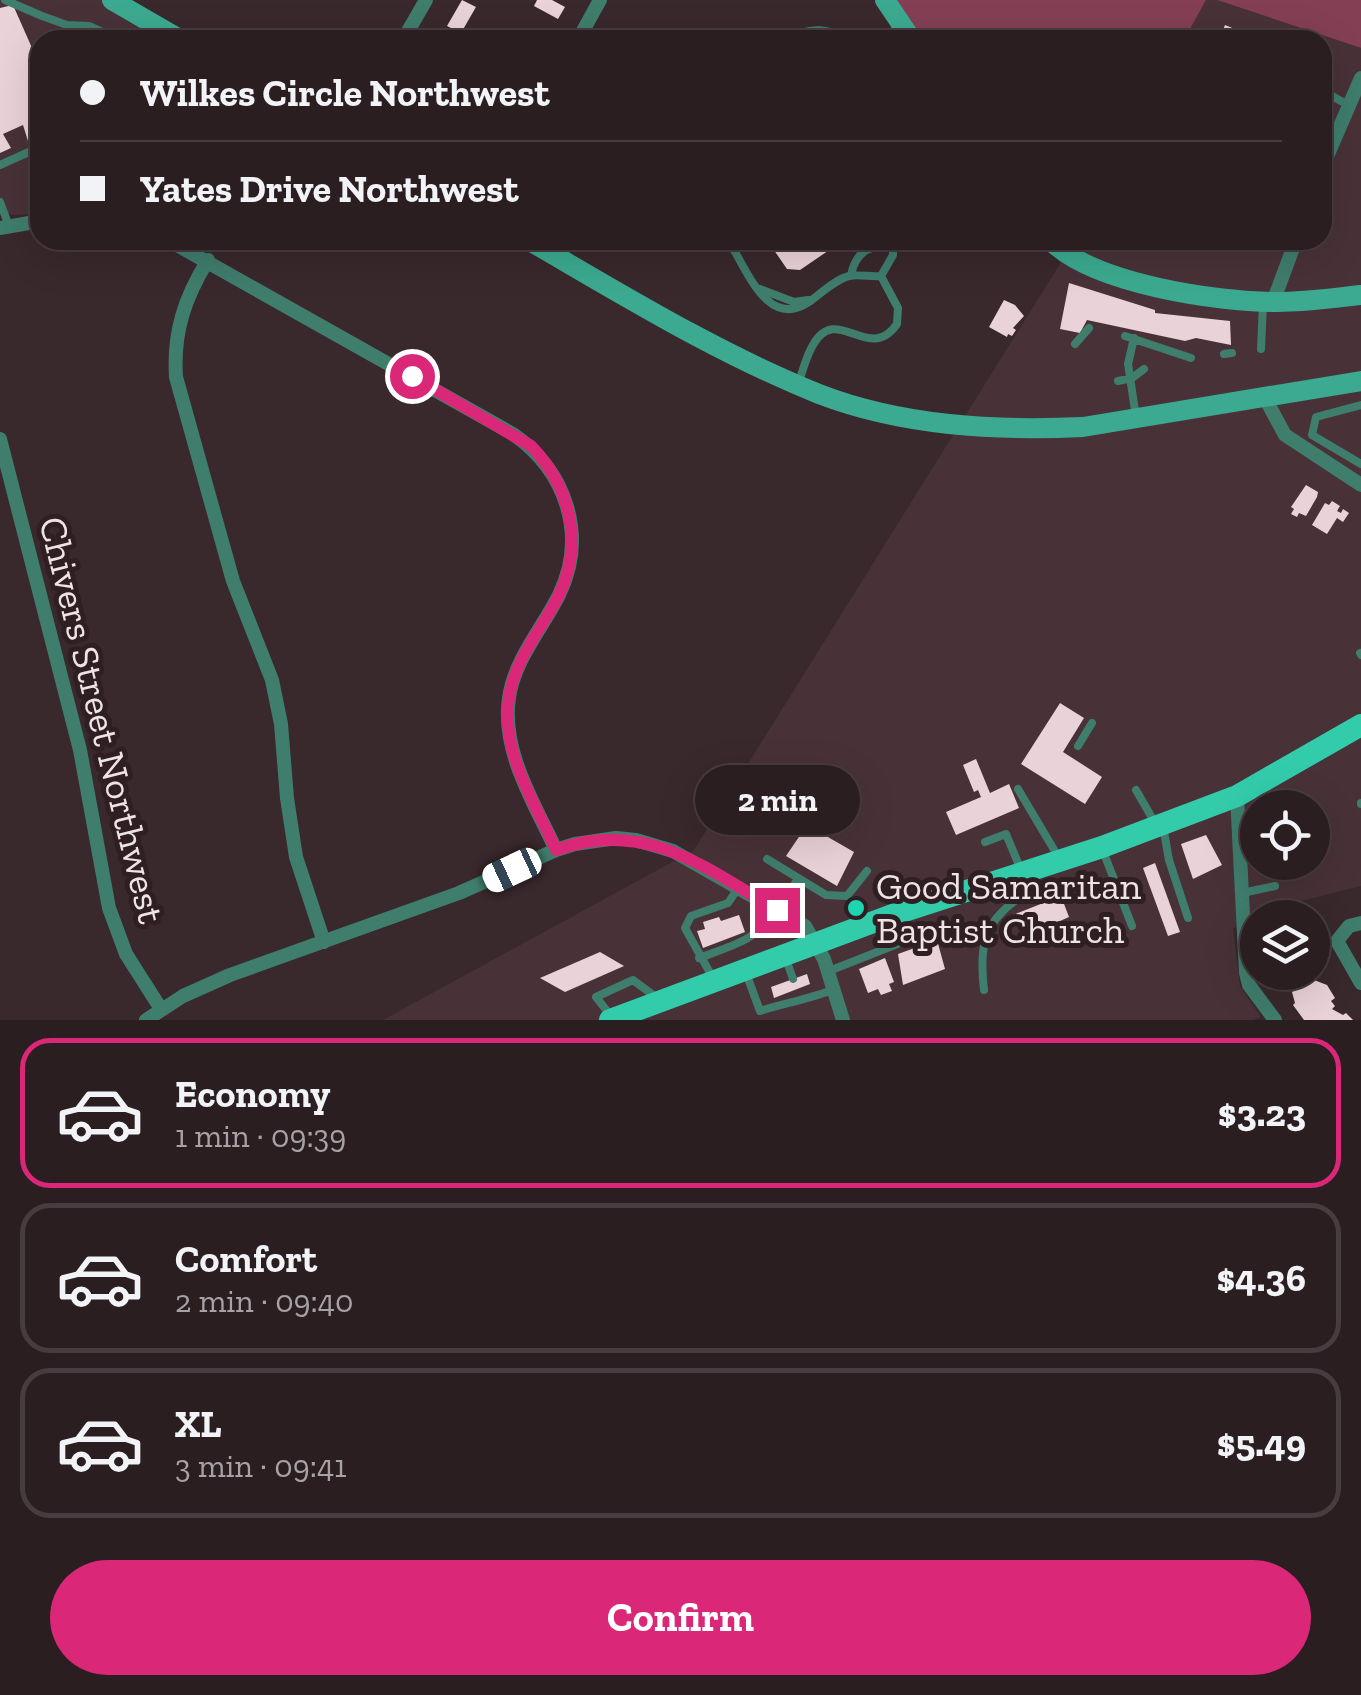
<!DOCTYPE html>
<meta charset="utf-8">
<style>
body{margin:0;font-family:"Zilla Slab",serif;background:#33272a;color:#f1f3f6;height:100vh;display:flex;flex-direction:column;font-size:38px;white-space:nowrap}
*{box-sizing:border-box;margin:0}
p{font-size:32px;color:#a6a2a5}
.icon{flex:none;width:55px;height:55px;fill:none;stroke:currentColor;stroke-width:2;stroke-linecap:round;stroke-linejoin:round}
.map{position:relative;height:1020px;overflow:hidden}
.side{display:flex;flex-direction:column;background:#2b1e21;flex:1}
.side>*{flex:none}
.guide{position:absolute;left:30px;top:30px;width:1302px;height:220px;border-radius:30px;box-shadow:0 10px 40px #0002,0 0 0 2px #473c3f;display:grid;align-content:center;height:220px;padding:0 50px;background:#2b1e21}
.buttons{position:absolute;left:1240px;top:790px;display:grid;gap:20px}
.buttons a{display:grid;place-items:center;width:90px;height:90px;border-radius:50%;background:#2b1e21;box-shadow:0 10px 40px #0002,0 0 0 2px #473c3f;font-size:50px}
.end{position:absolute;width:45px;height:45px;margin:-22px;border:12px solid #db2777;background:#fff;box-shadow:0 0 0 5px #fff}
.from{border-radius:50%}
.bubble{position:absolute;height:70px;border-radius:35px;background:#2b1e21;box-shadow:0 10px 40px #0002,0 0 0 2px #473c3f;font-size:32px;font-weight:800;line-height:70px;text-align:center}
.car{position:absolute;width:30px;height:60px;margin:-30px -15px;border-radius:12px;box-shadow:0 0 8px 2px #0007;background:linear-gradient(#fff 24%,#345 0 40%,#fff 0 76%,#345 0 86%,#fff 0)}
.guide b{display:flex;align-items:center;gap:35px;height:95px;font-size:38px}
.guide b+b{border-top:2px solid #473c3f}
.guide i{width:25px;height:25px;background:#f1f3f6}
ul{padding:18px 0 0;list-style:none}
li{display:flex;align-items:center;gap:30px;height:150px;margin:0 20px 15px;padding:0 30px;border:5px solid #473c3f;border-radius:30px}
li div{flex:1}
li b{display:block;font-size:38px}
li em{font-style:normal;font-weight:800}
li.active{border-color:#db2777}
li>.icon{width:90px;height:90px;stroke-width:1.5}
.cta{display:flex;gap:20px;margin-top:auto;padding:20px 50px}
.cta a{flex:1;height:115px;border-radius:60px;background:#db2777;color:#fff;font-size:40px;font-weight:800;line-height:115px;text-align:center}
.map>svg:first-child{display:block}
</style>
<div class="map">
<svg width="1361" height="1020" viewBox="0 0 1361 1020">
<rect width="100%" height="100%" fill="#39282c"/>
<!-- built -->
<path fill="#483238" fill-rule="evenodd" d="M0 0H124L175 40H40V214L12 215 0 208Z
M1206 0H1217L1361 48V886L1258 912 1233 929 1240 986 1261 1017 1253 1020H383L694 850 1075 240H1322V40H1184ZM1258 808H1312V862H1258Z"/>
<!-- forest -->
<path fill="#843f54" d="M886 0H1206L1184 40H916Z
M1217 0H1361V48Z"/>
<!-- building -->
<path fill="#ead3d8" d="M462 0 476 7 461 33 447 26Z
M537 0H552L565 7 558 19 534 6Z
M13 5 40 66V118L35 120 40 135 28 141 23 125 3 134 11 148 0 153V8Z
M1225 25 1262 40H1219Z
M767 240H844L800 270 787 269Z
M1069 283 1155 310V313L1230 321 1231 345 1196 338 1185 341 1087 320 1080 333 1060 329Z
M1004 300 1015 305 1024 316 1013 328 1016 330 1012 336 1008 334 1007 337 989 327Z
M1306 485 1318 492 1317 497 1306 516 1299 513 1297 517 1291 514 1294 509 1291 507Z
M1332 501 1340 506 1337 511 1341 513 1343 509 1349 513 1343 522 1337 518 1327 534 1312 525 1325 503 1329 505Z
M1060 703 1084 718 1063 752 1102 777 1085 804 1021 764Z
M976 759 990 793 1009 784 1019 808 956 835 946 812 981 797 978 790 974 792 963 765Z
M807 825 854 852 837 886 786 856Z
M1206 835 1222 865 1193 879 1181 844Z
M1155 863 1180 932 1168 936 1143 868Z
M1061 896 1069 917 1060 921 1062 924 1053 928 1052 924 1030 933 1026 922 1017 926 1013 915Z
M739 915 745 932 703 948 697 931 705 929 703 922 719 917 721 921Z
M937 940 945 969 903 985 898 954Z
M600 952 624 966 565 992 540 978Z
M885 958 894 982 889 984 892 991 881 995 878 989 868 993 859 969Z
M807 974 810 984 774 998 771 987Z
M1309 978 1327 985 1335 998 1331 1001 1335 1006 1332 1009 1343 1015 1346 1013 1353 1020H1304L1293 1005 1295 1003 1292 992Z"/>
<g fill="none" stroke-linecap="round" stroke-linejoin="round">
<!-- lane -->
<path stroke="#3f7d6d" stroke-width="8" d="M5 0 42 16 67 25 89 26 120 40
M787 40C811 25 827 29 852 40
M878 40 900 27
M1332 96 1348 105
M0 165 40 147
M0 202 9 226
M728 240C747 269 767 330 809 302 820 294 836 279 849 276 858 274 871 277 881 276L898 308 897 324C869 365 837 302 813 345 806 356 803 371 798 384
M851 275C856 252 870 243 893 248
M881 276 893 255V248L903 240
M760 289 794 302 808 300
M1125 336 1191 358
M1134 338 1128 364 1136 417
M1075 344 1089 328
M1261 349 1263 304
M1224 354 1232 353
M1118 381 1132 378 1144 369
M1361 405 1316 417 1312 435 1361 464
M1360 653 1361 655
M1078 746 1092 723
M1018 789 1059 858
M1136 790 1155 823
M1361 804V803
M1163 826 1169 860 1188 918
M985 842 1006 834 1021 870
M1103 851 1132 926
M767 859 826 895 847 896 867 871
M1242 893 1275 886
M779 911 798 878
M699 958C731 946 758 940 777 910
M786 959 793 979
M829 971 905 941 897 918
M746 973 760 1011C785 1003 810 999 835 989
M714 980 685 928 691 916 728 903 739 887
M984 990C978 934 988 918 1034 887V873
M611 1016 596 997 633 980 657 998"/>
<!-- street -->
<path stroke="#3f7d6d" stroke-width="14" d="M403 40 426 0
M578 40 600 0
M1322 168 1361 78
M0 228 40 221
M168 240 513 434C566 471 588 535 559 595 542 629 514 660 509 698 501 752 535 804 556 850
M208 260C185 297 173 332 176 377L233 581 272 680 281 724 287 798 296 857 324 942
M1273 302 1296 240
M1265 398 1285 435 1361 485
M0 439 80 750 109 908 126 954 161 1009
M1237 796 1246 973 1249 985 1275 1020
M1361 923 1349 926 1337 941 1361 983
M146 1020 183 996 230 975 459 893 556 850 575 844 616 838 636 840 673 851 805 926 824 959 843 1020"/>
<!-- secondary -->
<path stroke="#3caa90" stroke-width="20" d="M112 0 181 40
M885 0 912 40
M528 240C623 295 717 353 819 394 902 426 995 431 1083 427L1361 381
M1050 240C1093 284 1217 302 1277 302 1305 302 1333 298 1361 295"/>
<!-- primary -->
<path stroke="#33ccab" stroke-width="22" d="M610 1020 895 914 1102 847 1237 796 1361 725"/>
</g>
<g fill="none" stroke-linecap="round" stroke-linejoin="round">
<!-- route -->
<path stroke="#db2777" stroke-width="12" d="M412 376 531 446C572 489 585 547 556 601 539 632 514 662 509 698 500 751 535 803 556 850 645 818 704 867 777 910"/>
</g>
<!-- markers -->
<circle fill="#1ed5b1" stroke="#2f1f23" stroke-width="4" cx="856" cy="908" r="10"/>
<g text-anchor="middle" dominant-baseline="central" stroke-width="10" stroke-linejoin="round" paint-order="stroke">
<!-- street labels -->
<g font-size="38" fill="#eee3e5" stroke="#2f1f23">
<text transform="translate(102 720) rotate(76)">Chivers Street Northwest</text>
</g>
<!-- poi labels -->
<g font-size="38" fill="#eee3e5" stroke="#2f1f23" text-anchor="start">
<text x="876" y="886">Good Samaritan<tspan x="876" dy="44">Baptist Church</tspan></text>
</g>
</g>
</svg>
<div class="buttons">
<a><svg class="icon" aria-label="locate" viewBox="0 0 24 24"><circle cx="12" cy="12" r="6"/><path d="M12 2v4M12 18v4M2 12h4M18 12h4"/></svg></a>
<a><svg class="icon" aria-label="layers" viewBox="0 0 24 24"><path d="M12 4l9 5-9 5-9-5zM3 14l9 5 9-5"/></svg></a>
</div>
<i class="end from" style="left:412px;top:376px"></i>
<i class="end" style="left:777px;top:910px"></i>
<div class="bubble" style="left:695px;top:765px;width:165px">2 min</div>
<i class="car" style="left:512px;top:870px;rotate:245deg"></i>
<div class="guide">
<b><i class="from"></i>Wilkes Circle Northwest</b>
<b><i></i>Yates Drive Northwest</b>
</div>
</div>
<section class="side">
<ul>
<li class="active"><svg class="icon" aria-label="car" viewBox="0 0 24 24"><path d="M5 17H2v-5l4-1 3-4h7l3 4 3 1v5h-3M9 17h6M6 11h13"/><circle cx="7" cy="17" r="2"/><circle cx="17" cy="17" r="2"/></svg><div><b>Economy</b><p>1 min · 09:39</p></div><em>$3.23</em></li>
<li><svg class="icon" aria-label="car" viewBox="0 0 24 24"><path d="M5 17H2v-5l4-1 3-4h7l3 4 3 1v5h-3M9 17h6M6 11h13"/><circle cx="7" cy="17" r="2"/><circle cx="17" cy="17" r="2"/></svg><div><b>Comfort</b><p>2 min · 09:40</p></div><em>$4.36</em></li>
<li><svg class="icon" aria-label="car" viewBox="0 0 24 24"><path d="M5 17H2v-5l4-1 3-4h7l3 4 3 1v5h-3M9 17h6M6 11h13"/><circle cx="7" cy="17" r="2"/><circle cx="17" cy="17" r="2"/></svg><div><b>XL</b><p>3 min · 09:41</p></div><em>$5.49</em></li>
</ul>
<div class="cta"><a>Confirm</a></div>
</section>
